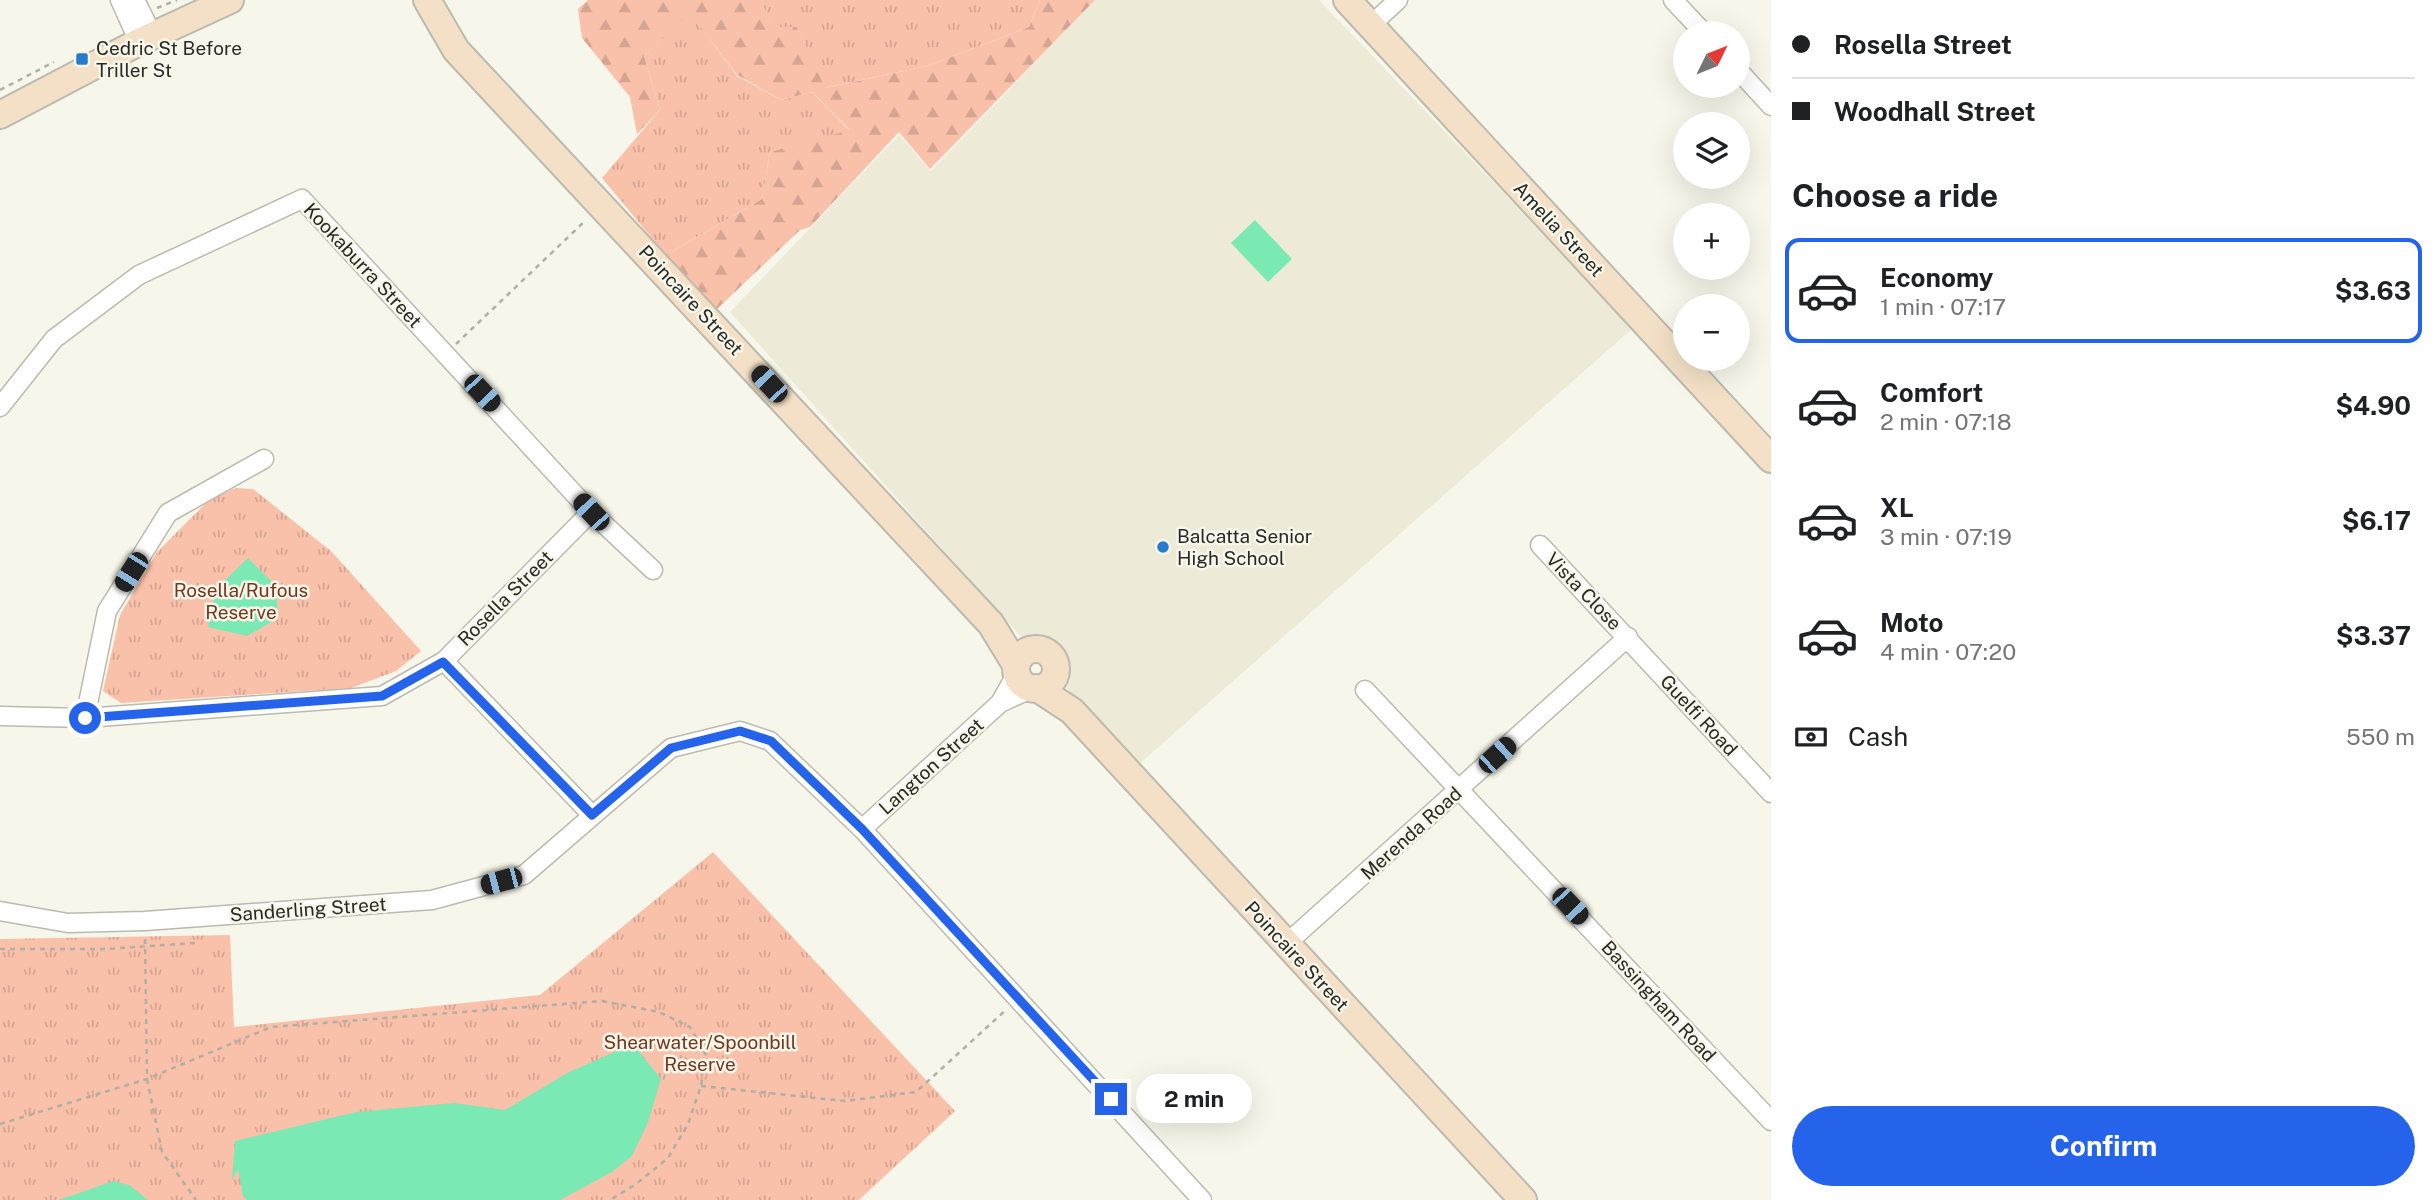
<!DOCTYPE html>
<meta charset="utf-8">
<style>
body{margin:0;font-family:"Public Sans",sans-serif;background:#f2f2f2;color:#202124;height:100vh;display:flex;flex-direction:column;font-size:26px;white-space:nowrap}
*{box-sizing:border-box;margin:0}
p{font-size:23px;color:#757577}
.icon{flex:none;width:38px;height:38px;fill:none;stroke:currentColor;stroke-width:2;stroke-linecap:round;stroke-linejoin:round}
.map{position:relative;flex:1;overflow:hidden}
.details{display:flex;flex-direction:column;background:#fff;width:665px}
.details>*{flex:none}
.top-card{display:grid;align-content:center;height:154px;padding:0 21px;background:#fff}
.needle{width:46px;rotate:47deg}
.tools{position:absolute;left:1673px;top:21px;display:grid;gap:14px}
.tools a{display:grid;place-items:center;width:77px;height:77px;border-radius:50%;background:#fff;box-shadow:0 7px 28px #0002;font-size:35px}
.end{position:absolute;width:32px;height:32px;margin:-16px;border:9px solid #2563eb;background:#fff;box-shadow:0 0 0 4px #fff}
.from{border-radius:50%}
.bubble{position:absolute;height:49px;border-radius:24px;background:#fff;box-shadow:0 7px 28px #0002;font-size:23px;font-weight:700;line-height:49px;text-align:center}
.car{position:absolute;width:21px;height:42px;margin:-21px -10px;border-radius:9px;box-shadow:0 0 5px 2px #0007;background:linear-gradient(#222 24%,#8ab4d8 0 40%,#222 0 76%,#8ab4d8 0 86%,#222 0)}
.top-card b{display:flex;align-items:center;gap:24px;height:66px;font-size:26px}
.top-card b+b{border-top:2px solid #e0e0e0}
.top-card i{width:18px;height:18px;background:#202124}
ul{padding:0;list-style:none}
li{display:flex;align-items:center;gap:21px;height:105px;margin:0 14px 10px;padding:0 7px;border:4px solid transparent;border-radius:14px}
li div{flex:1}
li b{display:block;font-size:26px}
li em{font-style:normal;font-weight:700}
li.on{border-color:#2563eb}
li>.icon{width:63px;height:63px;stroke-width:1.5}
h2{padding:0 21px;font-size:32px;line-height:84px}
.pay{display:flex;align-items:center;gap:18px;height:77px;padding:0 21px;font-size:26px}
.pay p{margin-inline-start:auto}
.button{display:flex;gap:14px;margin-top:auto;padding:14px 21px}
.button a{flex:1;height:80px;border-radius:42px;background:#2563eb;color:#fff;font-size:28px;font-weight:700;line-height:80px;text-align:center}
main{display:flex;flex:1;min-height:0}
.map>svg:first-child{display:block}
</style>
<main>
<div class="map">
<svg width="1771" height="1200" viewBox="0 0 1771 1200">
<defs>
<pattern id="grass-tufts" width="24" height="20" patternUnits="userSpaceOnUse" patternTransform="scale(1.75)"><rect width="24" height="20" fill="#f9c0aa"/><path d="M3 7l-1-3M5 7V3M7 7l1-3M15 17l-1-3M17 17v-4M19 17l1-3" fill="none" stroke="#d5a592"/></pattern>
<pattern id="forest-firs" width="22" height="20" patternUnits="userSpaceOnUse" patternTransform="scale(1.75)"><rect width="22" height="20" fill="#f9c0aa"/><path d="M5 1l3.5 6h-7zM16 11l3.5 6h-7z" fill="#d5a592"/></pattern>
</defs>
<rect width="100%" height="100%" fill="#f7f6ea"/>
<!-- built -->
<path fill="#edebd7" d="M1095 0H1319L1633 328 1137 766 730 312 899 135 931 171Z"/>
<!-- grass -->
<path fill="url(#grass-tufts)" d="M761 0H1040L1029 27 927 66 824 88 797 27 772 28Z
M690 12 737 76 781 100 812 92 850 131 770 152 762 199 666 255 602 178 660 110 644 56Z
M236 488 253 489 331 551 421 651 396 671 351 688 121 703 103 691 120 615 157 552 211 498Z
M713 852 955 1111 859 1200H0V939L230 935 234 1027 540 995Z"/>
<!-- forest -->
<path fill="url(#forest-firs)" d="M588 0H761L772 27H797L825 88 927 66 1029 27 1040 0H1095L930 169 899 132 810 227 800 230 716 310 666 255 762 199 770 152 850 130 812 92 781 100 737 75 690 13 644 56 660 110 637 134 630 97 582 38 578 9Z"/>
<!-- water -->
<path fill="#7ae9b4" d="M1255 220 1292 259 1268 282 1231 243Z
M248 558 277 587V619L247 636 208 627 216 589Z
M633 1044 661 1079 648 1122 632 1156 612 1172 560 1200H247L243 1196 238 1169 232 1180 235 1141 356 1112 454 1103 505 1110 569 1072Z
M113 1181 129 1185 148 1200H59Z"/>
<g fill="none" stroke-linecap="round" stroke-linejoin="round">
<defs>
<path id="street" d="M120 0 139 42
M135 0 153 36
M1673 0 1704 33
M1371 25 1398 0
M1738 70 1771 106
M0 407 54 339 139 275 302 199 591 512 653 570
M1540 545 1771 793
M444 661 592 815
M1365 690 1771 1121
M1000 703 1017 673
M0 716 85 718 382 696 444 661 591 512
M85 718 107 611 168 513 264 459
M862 829 1000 703 1033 688
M0 911 68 923 145 921 432 900 524 875 671 748 740 731 770 741 862 829 1202 1200
M1286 944 1628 637"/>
<path id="secondary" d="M427 0 456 50 991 624 1016 665
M1347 0 1771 459
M0 115 139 42 230 0
M1016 669a20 20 0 1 1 40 0a20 20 0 1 1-40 0Z
M1037 688 1072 711 1523 1200"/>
</defs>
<!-- street casing -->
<use href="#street" stroke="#bbbaae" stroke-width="21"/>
<!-- secondary casing -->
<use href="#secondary" stroke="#bbbaae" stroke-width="30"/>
<!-- path -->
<path stroke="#b0afa6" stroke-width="2.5" stroke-dasharray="5 5" stroke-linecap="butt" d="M157 8 177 0
M0 90 54 62
M456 344 585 221
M145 939 147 1079 162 1152 196 1200
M0 949H106L195 943
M701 1086 845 1101 916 1092 1007 1009
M0 1124 147 1079 271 1027 602 1001 659 1012 690 1027 706 1055 701 1086 688 1124 668 1158 636 1184 610 1200"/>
<!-- street -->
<use href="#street" stroke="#fff" stroke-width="18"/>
<!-- secondary -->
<use href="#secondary" stroke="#f3e0c6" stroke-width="26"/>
</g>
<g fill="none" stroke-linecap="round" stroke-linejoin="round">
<!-- route -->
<path stroke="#2563eb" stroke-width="9" d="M85 718 382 696 443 662 592 815 671 748 740 731 771 741 862 829 1111 1099"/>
</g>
<!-- markers -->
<g fill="#267cca" stroke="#f7f6ea" stroke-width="2.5">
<rect x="75" y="52" width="14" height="14" rx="3.5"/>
<circle cx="1163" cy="547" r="7"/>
</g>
<g text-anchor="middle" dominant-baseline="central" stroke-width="5" stroke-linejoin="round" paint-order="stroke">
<!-- poi labels -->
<g font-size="19" fill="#282824" stroke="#f7f6ea" text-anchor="start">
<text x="96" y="48">Cedric St Before<tspan x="96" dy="22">Triller St</tspan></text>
<text x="1177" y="536">Balcatta Senior<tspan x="1177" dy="22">High School</tspan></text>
</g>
<!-- street labels -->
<g font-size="19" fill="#282824" stroke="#f7f6ea">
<text transform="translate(1559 229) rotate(47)">Amelia Street</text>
<text transform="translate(363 265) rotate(47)">Kookaburra Street</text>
<text transform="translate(691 300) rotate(47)">Poincaire Street</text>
<text transform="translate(1584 591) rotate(46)">Vista Close</text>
<text transform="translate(505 598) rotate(-45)">Rosella Street</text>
<text transform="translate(1699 715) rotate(47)">Guelfi Road</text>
<text transform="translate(931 766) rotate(-42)">Langton Street</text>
<text transform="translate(1411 833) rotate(-42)">Merenda Road</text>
<text transform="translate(308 909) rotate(-4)">Sanderling Street</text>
<text transform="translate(1297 956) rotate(47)">Poincaire Street</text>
<text transform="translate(1659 1001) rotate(47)">Bassingham Road</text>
</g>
<!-- park labels -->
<g font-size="19" fill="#73351b" stroke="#f7f6ea">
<text x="241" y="590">Rosella/Rufous<tspan x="241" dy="22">Reserve</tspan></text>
<text x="700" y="1042">Shearwater/Spoonbill<tspan x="700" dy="22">Reserve</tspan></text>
</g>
</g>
</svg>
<div class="tools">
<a><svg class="needle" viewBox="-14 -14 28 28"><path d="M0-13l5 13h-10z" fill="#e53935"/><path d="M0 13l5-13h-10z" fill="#757577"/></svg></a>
<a><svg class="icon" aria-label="layers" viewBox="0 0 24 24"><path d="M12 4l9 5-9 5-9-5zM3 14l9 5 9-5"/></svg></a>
<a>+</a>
<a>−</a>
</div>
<i class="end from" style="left:85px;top:718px"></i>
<i class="end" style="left:1111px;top:1099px"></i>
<div class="bubble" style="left:1136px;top:1074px;width:116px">2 min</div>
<i class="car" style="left:769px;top:384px;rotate:317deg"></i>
<i class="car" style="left:482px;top:393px;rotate:137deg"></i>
<i class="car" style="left:591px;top:512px;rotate:317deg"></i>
<i class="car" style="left:131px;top:572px;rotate:212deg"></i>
<i class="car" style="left:1497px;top:755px;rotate:48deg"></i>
<i class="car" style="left:501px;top:881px;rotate:255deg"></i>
<i class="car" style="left:1570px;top:906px;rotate:137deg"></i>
</div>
<section class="details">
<div class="top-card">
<b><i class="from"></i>Rosella Street</b>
<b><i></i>Woodhall Street</b>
</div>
<h2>Choose a ride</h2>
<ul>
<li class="on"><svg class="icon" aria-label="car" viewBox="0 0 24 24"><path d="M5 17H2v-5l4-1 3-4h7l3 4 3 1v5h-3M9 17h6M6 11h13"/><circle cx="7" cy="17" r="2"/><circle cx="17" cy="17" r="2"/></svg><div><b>Economy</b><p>1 min · 07:17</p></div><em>$3.63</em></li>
<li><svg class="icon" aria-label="car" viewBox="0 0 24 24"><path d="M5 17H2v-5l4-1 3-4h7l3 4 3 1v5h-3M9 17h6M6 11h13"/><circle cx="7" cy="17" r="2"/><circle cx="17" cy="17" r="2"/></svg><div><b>Comfort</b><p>2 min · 07:18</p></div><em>$4.90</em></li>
<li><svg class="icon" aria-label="car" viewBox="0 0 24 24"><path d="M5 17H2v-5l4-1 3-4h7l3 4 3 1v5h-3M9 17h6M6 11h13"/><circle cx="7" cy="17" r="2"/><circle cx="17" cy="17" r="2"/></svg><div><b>XL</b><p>3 min · 07:19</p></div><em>$6.17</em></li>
<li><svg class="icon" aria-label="car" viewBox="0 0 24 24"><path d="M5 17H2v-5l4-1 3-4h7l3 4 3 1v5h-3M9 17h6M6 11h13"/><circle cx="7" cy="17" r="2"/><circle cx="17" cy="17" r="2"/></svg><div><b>Moto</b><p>4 min · 07:20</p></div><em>$3.37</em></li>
</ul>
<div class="pay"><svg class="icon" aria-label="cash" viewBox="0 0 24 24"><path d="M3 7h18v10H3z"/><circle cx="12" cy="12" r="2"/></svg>Cash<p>550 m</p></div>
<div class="button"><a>Confirm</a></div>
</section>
</main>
